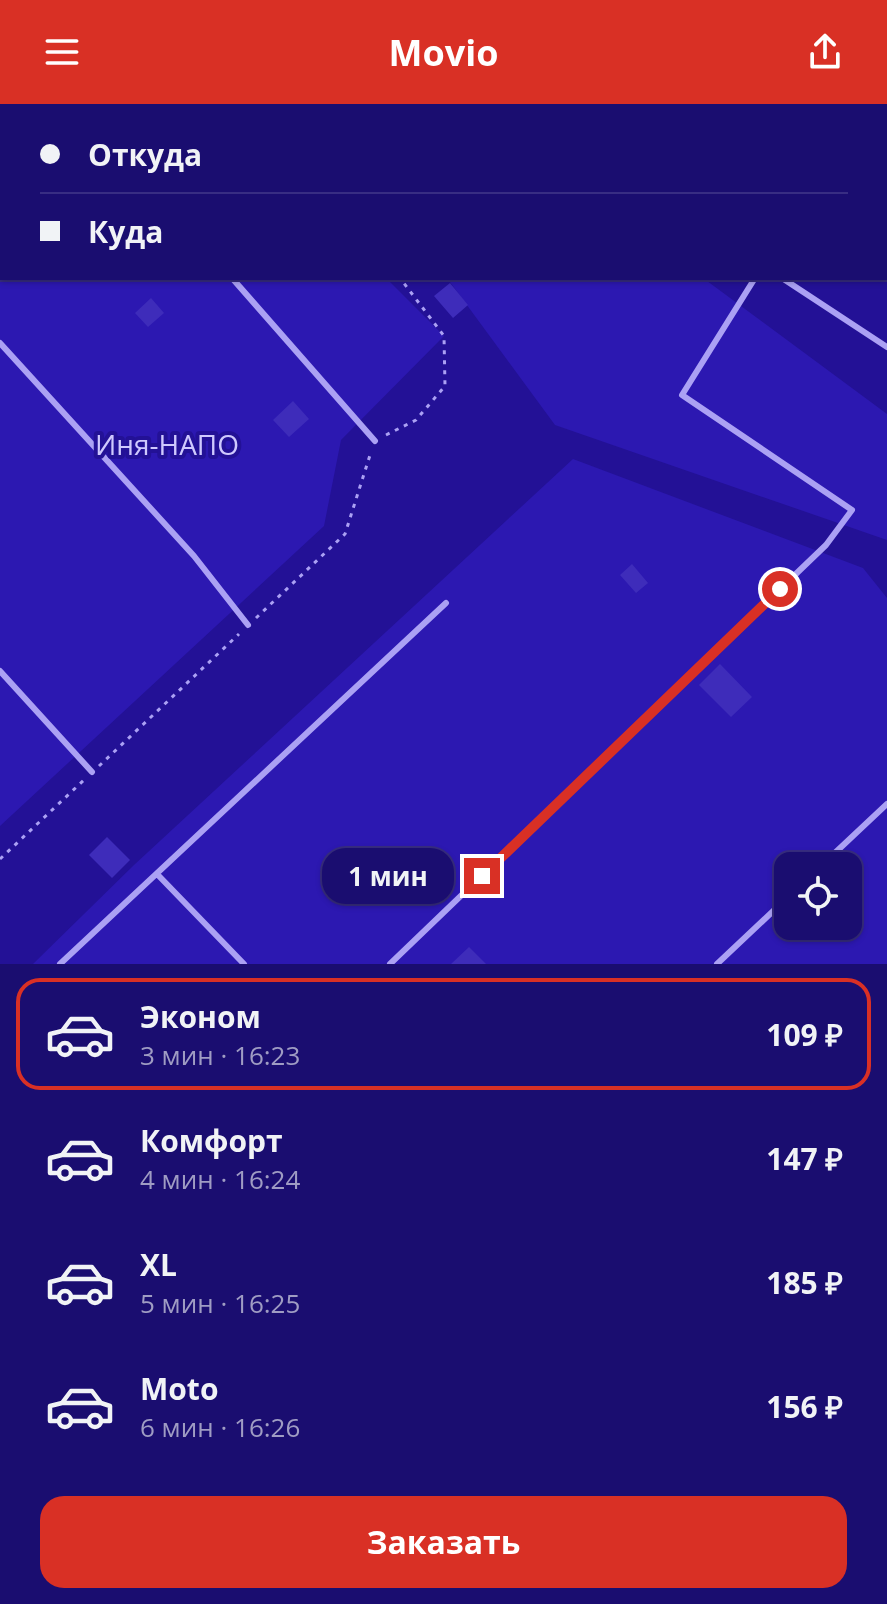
<!DOCTYPE html>
<html lang="ru">
<meta charset="utf-8">
<style>
body{margin:0;font-family:"Open Sans",sans-serif;background:#231675;color:#f1f3f6;height:100vh;display:flex;flex-direction:column;font-size:30px;white-space:nowrap}
*{box-sizing:border-box;margin:0}
p{font-size:26px;color:#9f9cc3}
.icon{flex:none;width:44px;height:44px;fill:none;stroke:currentColor;stroke-width:2;stroke-linecap:round;stroke-linejoin:round}
.map{position:relative;height:860px;overflow:hidden}
.side{display:flex;flex-direction:column;background:#1a0d70;flex:1}
.side>*{flex:none}
.top-card{position:absolute;left:0px;top:0px;width:888px;height:176px;box-shadow:0 2px 6px #0004,0 0 0 2px #382d83;display:grid;align-content:center;height:176px;padding:0 40px;background:#1a0d70}
.fabs{position:absolute;left:774px;top:748px;display:grid;gap:16px}
.fabs a{display:grid;place-items:center;width:88px;height:88px;border-radius:16px;background:#1a0d70;box-shadow:0 2px 6px #0004,0 0 0 2px #382d83;font-size:40px}
.end{position:absolute;width:36px;height:36px;margin:-18px;border:10px solid #d93025;background:#fff;box-shadow:0 0 0 4px #fff}
.from{border-radius:50%}
.bubble{position:absolute;height:56px;border-radius:24px;background:#1a0d70;box-shadow:0 2px 6px #0004,0 0 0 2px #382d83;font-size:26px;font-weight:700;line-height:56px;text-align:center}
.top-card b{display:flex;align-items:center;gap:28px;height:76px;font-size:30px}
.top-card b+b{border-top:2px solid #382d83}
.top-card i{width:20px;height:20px;background:#f1f3f6}
ul{padding:14px 0 0;list-style:none}
li{display:flex;align-items:center;gap:24px;height:112px;margin:0 16px 12px;padding:0 24px;border:4px solid transparent;border-radius:24px}
li div{flex:1}
li b{display:block;font-size:30px}
li em{font-style:normal;font-weight:700}
li.active{border-color:#d93025}
li>.icon{width:72px;height:72px;stroke-width:1.5}
.primary-button{display:flex;gap:16px;margin-top:auto;padding:16px 40px}
.primary-button a{flex:1;height:92px;border-radius:24px;background:#d93025;color:#fff;font-size:32px;font-weight:700;line-height:92px;text-align:center}
header{display:flex;justify-content:space-between;align-items:center;height:104px;padding:0 40px;background:#d93025;color:#fff;font-size:36px;font-weight:700}
.map>svg:first-child{display:block}
</style>
<header><svg class="icon" aria-label="menu" viewBox="0 0 24 24"><path d="M4 6h16M4 12h16M4 18h16"/></svg>Movio<svg class="icon" aria-label="share" viewBox="0 0 24 24"><path d="M12 15V3M7 8l5-5 5 5M5 13v7h14v-7"/></svg></header>
<div class="map">
<svg width="887" height="860" viewBox="0 0 887 860">
<rect width="100%" height="100%" fill="#231196"/>
<!-- green -->
<path fill="#2c18b1" fill-rule="evenodd" d="M0 0 214 2H2V174H386L444 232 341 336 324 422 0 722Z
M457 174H703L887 310V436L555 321 450 178Z
M573 355 863 464 887 494V860H33L134 761ZM788 762H848V822H788Z"/>
<!-- building -->
<path fill="#3e2cba" d="M450 179 468 201 453 214 434 192Z
M151 194 164 209 148 223 135 209Z
M293 297 309 315 289 333 273 316Z
M632 460 648 479 636 489 620 471Z
M720 560 752 593 731 613 699 581Z
M107 733 130 756 112 774 89 751Z
M469 843 486 860H451Z"/>
<g fill="none" stroke-linecap="round" stroke-linejoin="round">
<!-- path -->
<path stroke="#aba1f4" stroke-width="3" stroke-dasharray="4 6" stroke-linecap="butt" d="M227 0 229 2
M386 331 416 316 445 282 444 232 400 174
M256 514 345 430 371 348
M99 662 239 530
M0 755 85 675"/>
<!-- lane -->
<path stroke="#aba1f4" stroke-width="6" d="M79 0 81 2
M871 2 872 0
M232 174 375 337
M782 174 887 243
M0 239 194 452 248 521
M0 567 92 668
M821 762 887 700
M157 770 244 860
M60 860 446 499
M390 860 826 441 852 406 682 291 755 174
M717 860 788 793"/>
</g>
<g fill="none" stroke-linecap="round" stroke-linejoin="round">
<!-- route -->
<path stroke="#d93025" stroke-width="10" d="M482 772 780 485"/>
</g>
<g text-anchor="middle" dominant-baseline="central" stroke-width="8" stroke-linejoin="round" paint-order="stroke">
<!-- park labels -->
<g font-size="28" fill="#cfc9fe" stroke="#231196">
<text x="167" y="340">Иня-НАПО</text>
</g>
</g>
</svg>
<div class="fabs">
<a><svg class="icon" aria-label="locate" viewBox="0 0 24 24"><circle cx="12" cy="12" r="6"/><path d="M12 2v4M12 18v4M2 12h4M18 12h4"/></svg></a>
</div>
<i class="end from" style="left:780px;top:485px"></i>
<i class="end" style="left:482px;top:772px"></i>
<div class="bubble" style="left:322px;top:744px;width:132px">1 мин</div>
<div class="top-card">
<b><i class="from"></i>Откуда</b>
<b><i></i>Куда</b>
</div>
</div>
<section class="side">
<ul>
<li class="active"><svg class="icon" aria-label="car" viewBox="0 0 24 24"><path d="M5 17H2v-5l4-1 3-4h7l3 4 3 1v5h-3M9 17h6M6 11h13"/><circle cx="7" cy="17" r="2"/><circle cx="17" cy="17" r="2"/></svg><div><b>Эконом</b><p>3 мин · 16:23</p></div><em>109 ₽</em></li>
<li><svg class="icon" aria-label="car" viewBox="0 0 24 24"><path d="M5 17H2v-5l4-1 3-4h7l3 4 3 1v5h-3M9 17h6M6 11h13"/><circle cx="7" cy="17" r="2"/><circle cx="17" cy="17" r="2"/></svg><div><b>Комфорт</b><p>4 мин · 16:24</p></div><em>147 ₽</em></li>
<li><svg class="icon" aria-label="car" viewBox="0 0 24 24"><path d="M5 17H2v-5l4-1 3-4h7l3 4 3 1v5h-3M9 17h6M6 11h13"/><circle cx="7" cy="17" r="2"/><circle cx="17" cy="17" r="2"/></svg><div><b>XL</b><p>5 мин · 16:25</p></div><em>185 ₽</em></li>
<li><svg class="icon" aria-label="car" viewBox="0 0 24 24"><path d="M5 17H2v-5l4-1 3-4h7l3 4 3 1v5h-3M9 17h6M6 11h13"/><circle cx="7" cy="17" r="2"/><circle cx="17" cy="17" r="2"/></svg><div><b>Moto</b><p>6 мин · 16:26</p></div><em>156 ₽</em></li>
</ul>
<div class="primary-button"><a>Заказать</a></div>
</section>
